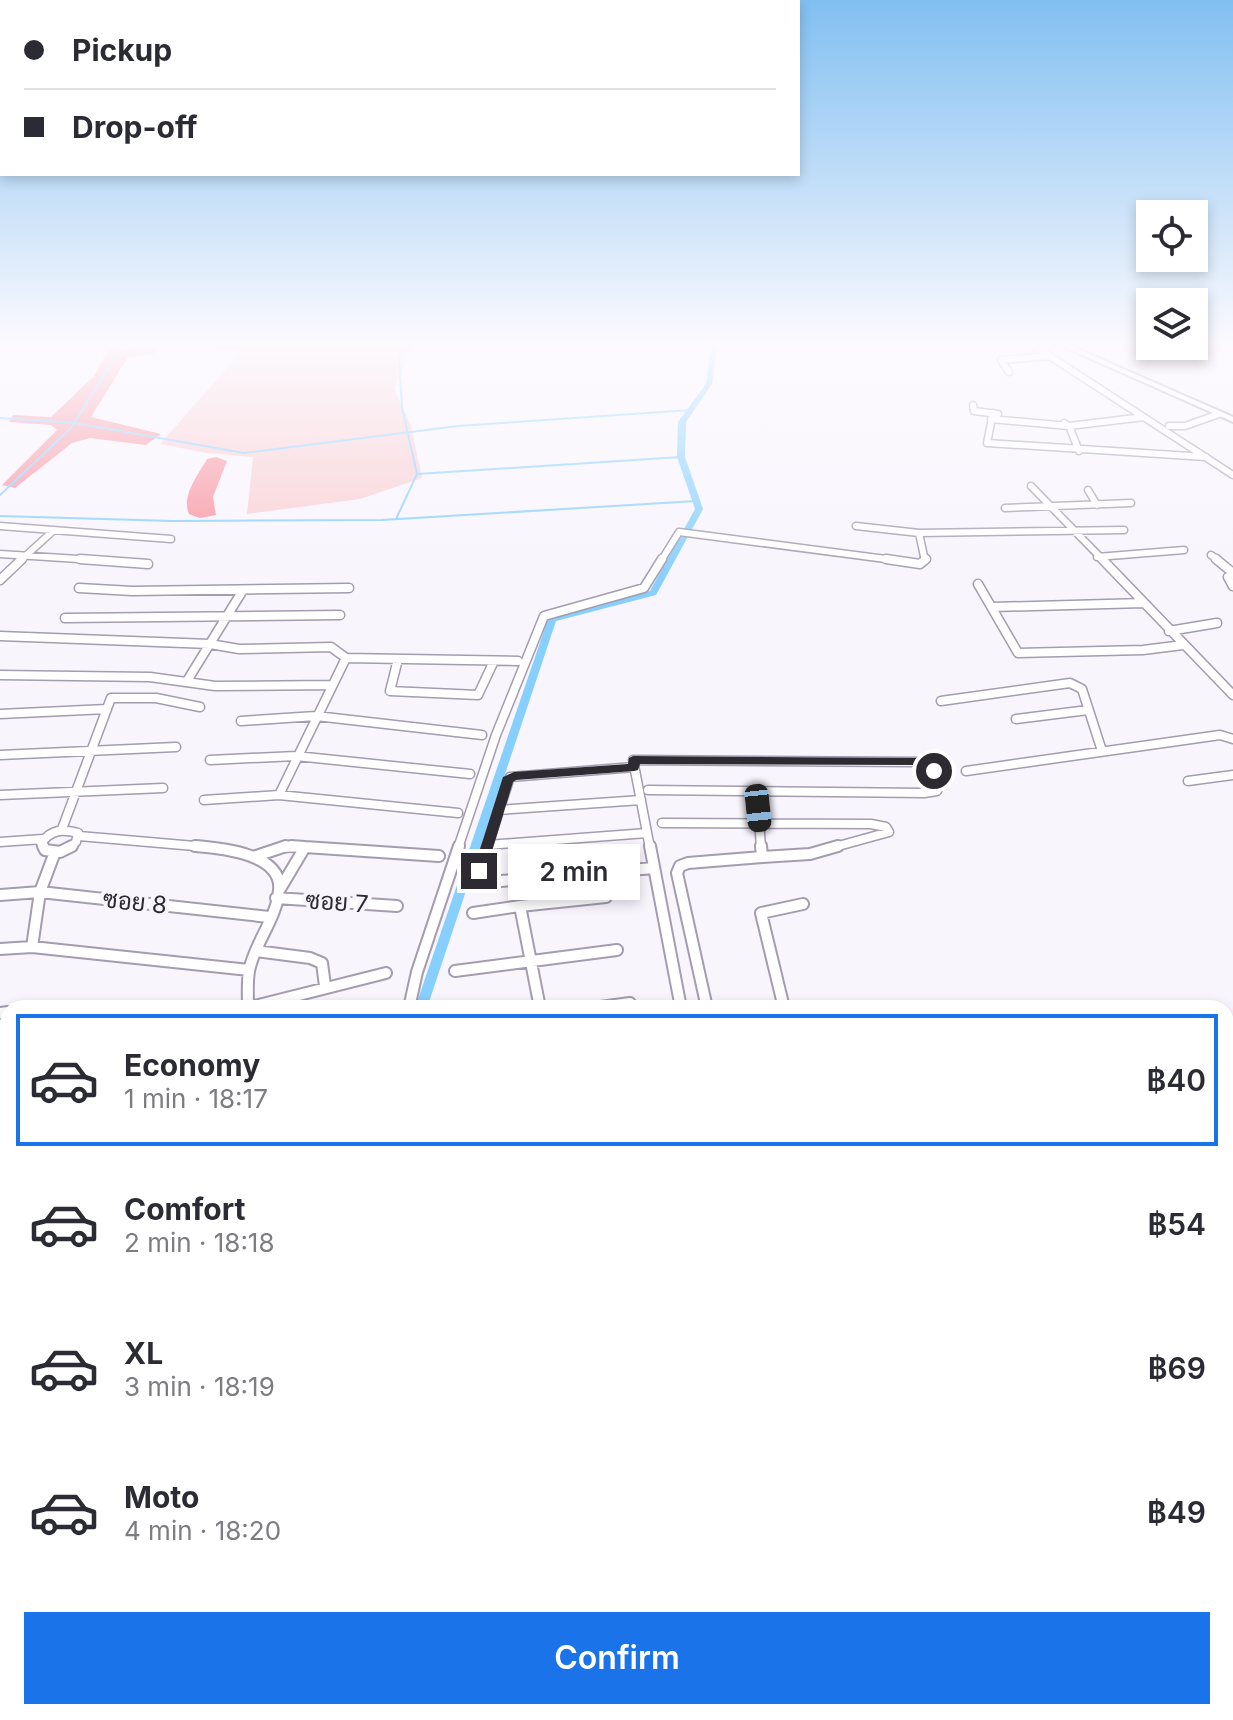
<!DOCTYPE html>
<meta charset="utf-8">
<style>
body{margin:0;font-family:Inter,Sarabun,sans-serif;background:#f7f7f7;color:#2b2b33;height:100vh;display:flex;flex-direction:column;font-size:30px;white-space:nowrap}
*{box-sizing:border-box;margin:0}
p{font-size:26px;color:#7c7c81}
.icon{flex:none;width:44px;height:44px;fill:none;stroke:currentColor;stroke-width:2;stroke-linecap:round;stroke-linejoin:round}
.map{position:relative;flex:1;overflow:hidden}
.details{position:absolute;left:0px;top:1000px;width:1234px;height:720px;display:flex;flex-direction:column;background:#fff;border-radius:24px 24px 0 0;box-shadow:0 4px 12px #0003}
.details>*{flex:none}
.guide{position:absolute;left:0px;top:0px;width:800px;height:176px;box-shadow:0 4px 12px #0003;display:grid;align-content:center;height:176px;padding:0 24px;background:#fff}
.buttons{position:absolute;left:1136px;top:200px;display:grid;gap:16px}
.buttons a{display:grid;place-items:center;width:72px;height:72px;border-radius:0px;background:#fff;box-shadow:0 4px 12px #0003;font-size:40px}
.end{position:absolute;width:36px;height:36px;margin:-18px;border:10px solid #2e2a32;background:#fff;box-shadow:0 0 0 4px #fff}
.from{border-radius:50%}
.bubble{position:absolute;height:56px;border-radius:0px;background:#fff;box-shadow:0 4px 12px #0003;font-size:26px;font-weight:600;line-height:56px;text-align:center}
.car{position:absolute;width:24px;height:48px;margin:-24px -12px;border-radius:10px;box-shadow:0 0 6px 2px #0007;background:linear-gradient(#222 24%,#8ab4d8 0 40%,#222 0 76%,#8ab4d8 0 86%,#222 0)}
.guide b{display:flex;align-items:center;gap:28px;height:76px;font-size:30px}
.guide b+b{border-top:2px solid #e1e1e2}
.guide i{width:20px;height:20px;background:#2b2b33}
ul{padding:14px 0 0;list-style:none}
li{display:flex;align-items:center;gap:24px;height:132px;margin:0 16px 12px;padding:0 8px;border:4px solid transparent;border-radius:0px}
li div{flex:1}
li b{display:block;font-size:30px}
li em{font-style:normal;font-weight:600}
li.selected{border-color:#1a73e8}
li>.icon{width:72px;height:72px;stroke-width:1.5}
.primary-button{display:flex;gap:16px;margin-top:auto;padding:16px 24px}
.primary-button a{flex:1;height:92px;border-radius:0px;background:#1a73e8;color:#fff;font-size:32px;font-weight:600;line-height:92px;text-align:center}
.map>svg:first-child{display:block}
</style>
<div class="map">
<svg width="1233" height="1720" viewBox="0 0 1233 1720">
<rect width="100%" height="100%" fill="#f8f5fd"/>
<!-- green -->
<path fill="#f9ced2" d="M198 342H416L394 388 411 426 422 478 360 499 247 514 253 457 207 453 160 444 243 350 190 349Z"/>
<!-- forest -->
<path fill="#f8929f" d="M156 347 154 354 128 357 91 417 161 434 146 445 90 438 72 443 15 488 2 485 57 430 51 425 9 422 13 415 51 417 94 376 108 350Z
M216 457 227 461 213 497 216 515 200 518 189 514C181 496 198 475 207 459Z"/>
<!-- water -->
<path fill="#86cffe" d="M144 1712H311L290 1720H123Z"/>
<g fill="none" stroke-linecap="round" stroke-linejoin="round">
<!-- stream -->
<path stroke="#86cffe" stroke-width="2" d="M0 418 75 423 244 453 458 426 691 410
M417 474 681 457
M0 495 71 428 125 342
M0 516 172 521 382 520 696 501
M396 519 417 474 402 407 399 356 406 342"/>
<!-- canal -->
<path fill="#86cffe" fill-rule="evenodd" d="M712 342H718L712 384 686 422 685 457 703 509 656 595 556 621 427 1008H415L548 619 549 617 650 591 695 509 677 457 678 422 706 384Z"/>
<!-- river -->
<path fill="#86cffe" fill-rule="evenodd" d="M1226 1427 1233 1430V1463L1226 1460Z"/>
<defs>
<path id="minor-far3" d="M1028 342 1233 475
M1009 372 1001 360 1050 356
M973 405 974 411 998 414
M993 413 987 443 1206 457
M991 419 1069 426 1144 417
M1064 423 1069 426 1079 451
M1169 426H1185L1219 414
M1031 486 1104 561
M1088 490 1097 505
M1005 508 1131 503
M0 526 171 539
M856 526 919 533 1124 530
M919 533 925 561
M0 554 110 561
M1211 555 1219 561
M1097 557 1184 550
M20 561 54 530
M661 561 679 532 901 561"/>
<path id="minor-far2" d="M80 559 148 564
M886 559 920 564 926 559
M1102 559 1233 695
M1216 559 1233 573
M1233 575 1228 577 1233 586
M0 580 22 559
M978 584 1018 653 1143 650 1183 645
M79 588 132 591 349 588
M993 607 1144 603
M65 618 340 615
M1169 631 1217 623
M0 636 210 644 239 649 331 647 346 658 279 795
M346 658 518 661
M398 659 390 691 478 695 494 661
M0 675 150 677 215 686 332 685
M187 681 243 590
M941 701 1070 683 1082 689 1102 751
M0 714 107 709
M1016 719 1088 710
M241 721 316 716 482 735
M0 755 176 747
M210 760 296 756 470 774
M633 760 918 762 932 767 939 786 937 791 924 793 648 790
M634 765 650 848
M634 767 510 777 488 845 647 833
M966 771 1220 735 1233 739
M1188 781 1233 775
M757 791 761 848
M0 795 163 788
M204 800 279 795 458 813
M498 810 641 800
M662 823 871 824 886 827 889 832 831 848
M62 829 111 698H156L200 707
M79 836 218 848
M0 842 43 839
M44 848 41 843C52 829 62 829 78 833L76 842 70 848
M280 848 305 847
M304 848H323
M458 848 496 735 544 616 644 588 662 559
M487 848 488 845"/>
<path id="minor-far1" d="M43 846 45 850 60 852 72 846
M195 846C219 848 283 853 279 890 277 918 254 944 249 971 247 983 248 996 248 1008
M291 846 305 847
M488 846 479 876 489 882 654 868
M650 846 681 1008
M253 857 286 846
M762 857 810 854 838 846
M280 889 305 847 439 856
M0 895 40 892 269 917
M276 898 397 906
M473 913 520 906
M32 947 40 892 55 852
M0 949 32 947 249 970
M256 951 310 958 322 963 325 986
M455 971 617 950
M247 1008 386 973
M409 1008 417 972 459 846
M540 1008 520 906 606 897
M593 1008 630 1003
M707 1008 677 873 680 866 688 863 762 857 761 846
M784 1008 761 913 803 904
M0 1013 8 1012
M0 1082 8 1080
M0 1147 8 1144
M0 1217 8 1215"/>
<path id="minor" d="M0 1272 8 1261
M1226 1420 1233 1428
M0 1663 8 1660
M529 1712 531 1720
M594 1712 596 1720
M750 1712 752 1720
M1175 1712 1180 1720
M1202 1712 1207 1720"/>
<path id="tertiary" d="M1233 1020V1030L1226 1032V1022Z
M8 1294V1308L0 1310V1296Z"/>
<path id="secondary" d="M1053 342H1062L1233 417V422Z"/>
</defs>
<!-- minor-far3 casing -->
<use href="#minor-far3" stroke="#a49caf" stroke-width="9"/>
<!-- minor-far2 casing -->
<use href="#minor-far2" stroke="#a49caf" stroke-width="11"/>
<!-- minor-far1 casing -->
<use href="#minor-far1" stroke="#a49caf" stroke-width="14"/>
<!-- minor casing -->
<use href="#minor" stroke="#a49caf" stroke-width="17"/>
<!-- tertiary casing -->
<use href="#tertiary" stroke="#a49caf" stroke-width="4"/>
<!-- secondary casing -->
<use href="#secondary" stroke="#a49caf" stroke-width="4"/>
<!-- minor-far3 -->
<use href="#minor-far3" stroke="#fff" stroke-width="6"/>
<!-- minor-far2 -->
<use href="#minor-far2" stroke="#fff" stroke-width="8"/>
<!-- minor-far1 -->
<use href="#minor-far1" stroke="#fff" stroke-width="10"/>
<!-- minor -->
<use href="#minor" stroke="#fff" stroke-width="13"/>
<!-- tertiary -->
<use href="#tertiary" fill="#fff" fill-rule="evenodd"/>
<!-- secondary -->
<use href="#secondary" fill="#fff" fill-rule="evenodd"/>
</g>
<!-- sky -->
<linearGradient id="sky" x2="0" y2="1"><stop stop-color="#81bff1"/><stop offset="0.59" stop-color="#fcfafe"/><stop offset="1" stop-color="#fcfafe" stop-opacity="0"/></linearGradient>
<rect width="1233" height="583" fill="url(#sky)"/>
<!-- route -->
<path fill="#2e2a32" d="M633 756 918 758 934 761 940 771 930 774 925 767 918 765 640 764 638 770 634 771 516 780 513 782 486 871 484 874H475L473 871 503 777 514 772 628 764 629 758Z"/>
<g text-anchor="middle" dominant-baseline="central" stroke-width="8" stroke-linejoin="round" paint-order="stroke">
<!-- street labels -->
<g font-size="24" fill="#2e2a32" stroke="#f8f5fd">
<text transform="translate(135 902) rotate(6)">ซอย 8</text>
<text transform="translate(337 902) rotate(4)">ซอย 7</text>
</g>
</g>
</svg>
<div class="buttons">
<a><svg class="icon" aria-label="locate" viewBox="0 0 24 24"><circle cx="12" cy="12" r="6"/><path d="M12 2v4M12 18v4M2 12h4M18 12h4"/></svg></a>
<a><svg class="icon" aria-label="layers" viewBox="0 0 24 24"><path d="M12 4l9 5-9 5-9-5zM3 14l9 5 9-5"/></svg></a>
</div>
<i class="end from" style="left:934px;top:771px"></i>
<i class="end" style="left:479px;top:871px"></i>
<div class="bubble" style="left:508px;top:844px;width:132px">2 min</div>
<i class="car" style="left:758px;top:808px;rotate:174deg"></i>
<div class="guide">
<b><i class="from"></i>Pickup</b>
<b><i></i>Drop-off</b>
</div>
<section class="details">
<ul>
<li class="selected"><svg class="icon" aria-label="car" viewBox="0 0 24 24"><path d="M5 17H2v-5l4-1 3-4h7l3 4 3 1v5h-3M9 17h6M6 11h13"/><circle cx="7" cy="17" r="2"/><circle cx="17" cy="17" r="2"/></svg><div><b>Economy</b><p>1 min · 18:17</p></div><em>฿40</em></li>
<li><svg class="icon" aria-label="car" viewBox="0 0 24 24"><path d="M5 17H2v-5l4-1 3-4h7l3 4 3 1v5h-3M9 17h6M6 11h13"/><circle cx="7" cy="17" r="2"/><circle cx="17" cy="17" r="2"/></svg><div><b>Comfort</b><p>2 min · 18:18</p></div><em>฿54</em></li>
<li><svg class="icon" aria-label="car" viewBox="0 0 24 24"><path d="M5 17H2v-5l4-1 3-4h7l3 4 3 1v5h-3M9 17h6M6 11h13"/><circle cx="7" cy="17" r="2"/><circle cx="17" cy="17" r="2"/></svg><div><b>XL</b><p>3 min · 18:19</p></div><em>฿69</em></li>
<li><svg class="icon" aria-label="car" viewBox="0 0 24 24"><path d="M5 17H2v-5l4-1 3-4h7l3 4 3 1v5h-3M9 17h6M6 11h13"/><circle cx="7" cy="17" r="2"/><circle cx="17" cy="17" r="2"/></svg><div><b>Moto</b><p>4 min · 18:20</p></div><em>฿49</em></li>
</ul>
<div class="primary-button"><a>Confirm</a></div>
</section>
</div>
